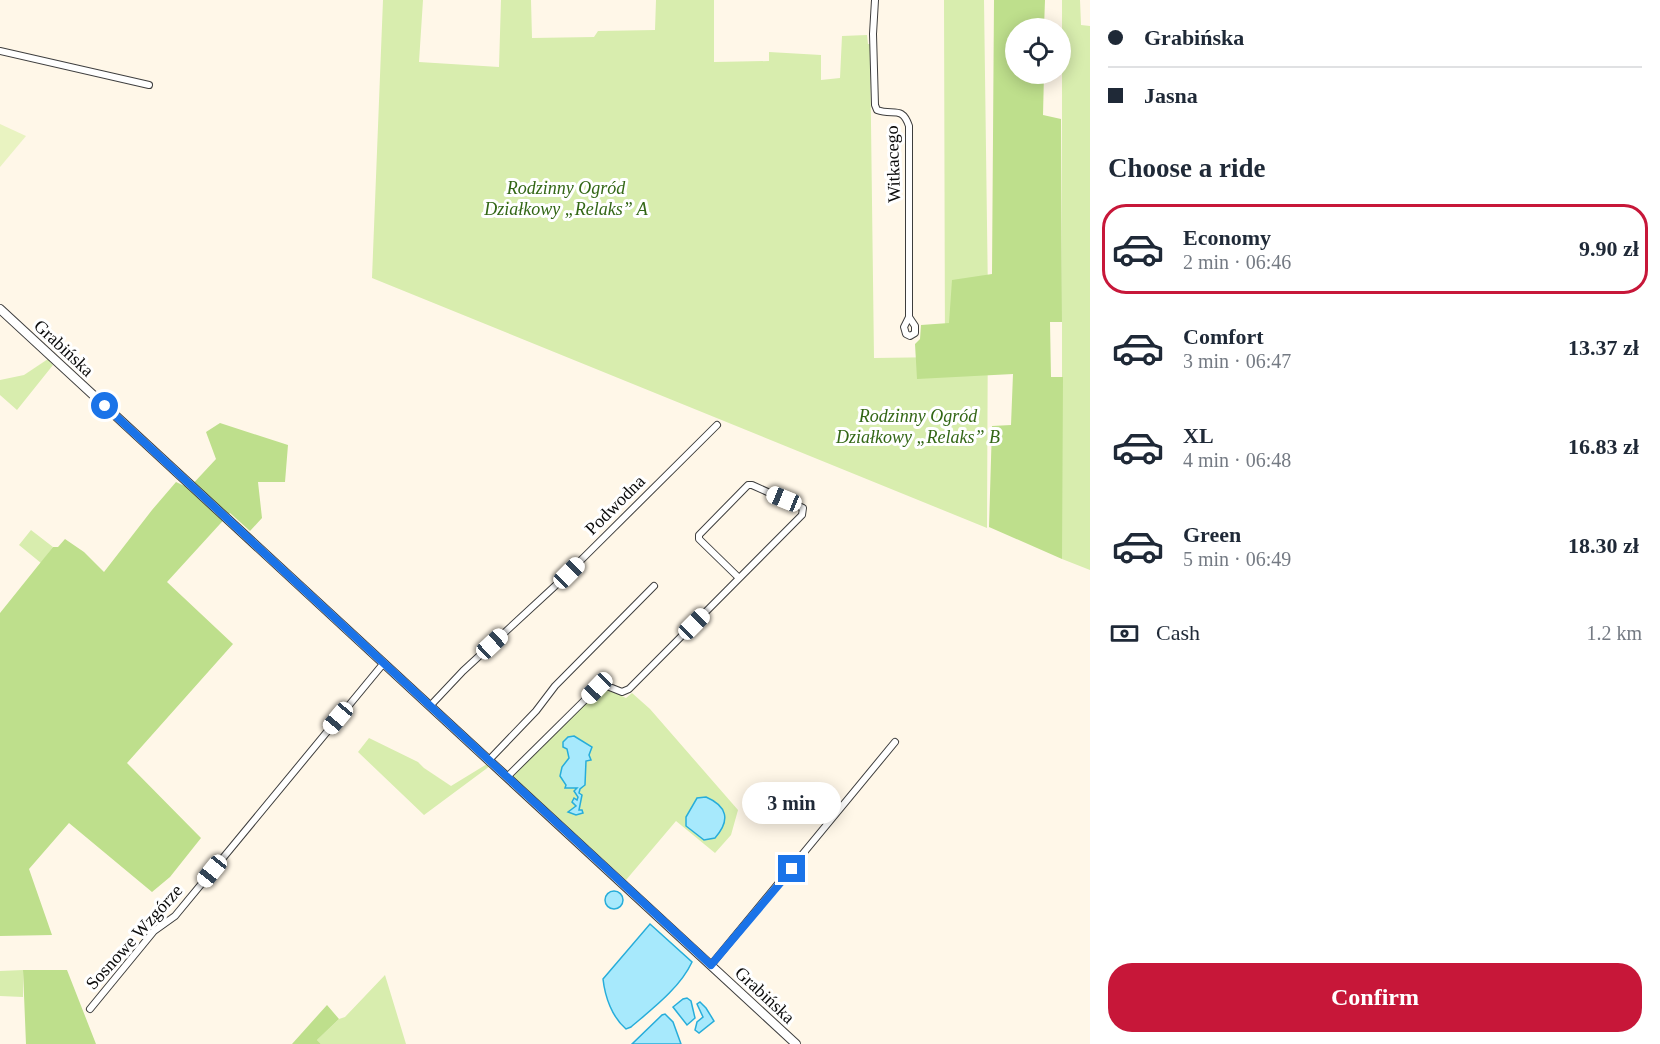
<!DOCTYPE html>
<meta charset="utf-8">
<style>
body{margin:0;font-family:Georgia,serif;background:#f2f2f3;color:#1f2937;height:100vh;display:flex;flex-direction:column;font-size:22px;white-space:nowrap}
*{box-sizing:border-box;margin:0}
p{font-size:20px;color:#747a83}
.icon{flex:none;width:33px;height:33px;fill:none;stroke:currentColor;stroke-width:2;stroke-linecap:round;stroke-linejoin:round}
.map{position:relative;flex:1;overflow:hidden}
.sheet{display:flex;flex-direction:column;background:#fff;width:570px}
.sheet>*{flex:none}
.hud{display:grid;align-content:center;height:132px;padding:0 18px;background:#fff}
.tools{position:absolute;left:1005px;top:18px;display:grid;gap:12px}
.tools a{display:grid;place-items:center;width:66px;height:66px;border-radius:50%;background:#fff;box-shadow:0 3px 15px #0003;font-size:30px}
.end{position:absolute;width:27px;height:27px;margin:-14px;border:8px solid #1a73e8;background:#fff;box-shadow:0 0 0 3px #fff}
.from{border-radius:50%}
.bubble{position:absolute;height:42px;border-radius:21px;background:#fff;box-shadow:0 3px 15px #0003;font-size:20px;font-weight:700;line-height:42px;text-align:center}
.car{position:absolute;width:18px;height:36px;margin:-18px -9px;border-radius:8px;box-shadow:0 0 4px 2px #0007;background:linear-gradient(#fff 24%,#345 0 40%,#fff 0 76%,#345 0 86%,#fff 0)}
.hud b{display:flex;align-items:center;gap:21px;height:57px;font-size:22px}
.hud b+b{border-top:2px solid #e0e1e3}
.hud i{width:15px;height:15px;background:#1f2937}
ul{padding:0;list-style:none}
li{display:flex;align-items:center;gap:18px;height:90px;margin:0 12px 9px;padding:0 6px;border:3px solid transparent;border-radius:24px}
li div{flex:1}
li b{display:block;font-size:22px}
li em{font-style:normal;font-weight:700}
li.current{border-color:#c71739}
li>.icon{width:54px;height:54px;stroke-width:1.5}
h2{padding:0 18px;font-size:27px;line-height:72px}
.pay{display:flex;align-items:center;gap:15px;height:66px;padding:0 18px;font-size:22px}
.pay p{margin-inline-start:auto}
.primary-button{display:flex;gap:12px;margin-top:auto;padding:12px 18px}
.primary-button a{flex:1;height:69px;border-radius:24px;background:#c71739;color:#fff;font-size:24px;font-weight:700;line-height:69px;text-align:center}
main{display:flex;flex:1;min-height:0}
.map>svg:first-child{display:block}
</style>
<main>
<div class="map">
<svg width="1090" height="1044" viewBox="0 0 1090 1044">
<rect width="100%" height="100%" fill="#fff7e8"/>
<!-- green -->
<path fill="#d8edae" d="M383 0H423L419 62 499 67 501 0H531L532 38 594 37 598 31 655 30 656 0H714V62L769 61V52L821 55V80L840 78 842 36 867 35 868 44H870L874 358 945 357 944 0H984L988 298 987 528 372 278Z
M1062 0H1080L1081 25 1090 26V570L1062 559Z
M48 359 53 365 17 410 0 395V380L24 375Z
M31 530 53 547 41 563 19 545Z
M606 689 626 698 632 693 650 709 738 810 731 835 715 853 676 821 626 880 512 776 597 692Z
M369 738 418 762 424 768 451 786 487 764 490 766 424 815 358 752Z
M23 970V997L0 996V971Z
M385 975 406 1044H321L317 1040 339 1019 345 1017Z"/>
<!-- forest -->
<path fill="#bedf8c" d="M994 0H1045L1044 28H1016V74H1044L1043 115 1061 119 1062 322H1050L1051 377H1063L1062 559 989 527 992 426 1011 425 1013 374 917 379 915 344 920 339 921 325 949 323 952 280 992 274Z
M220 423 288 445 285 482H258L262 518 250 531 230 513 167 582 233 644 127 763 201 838 170 877 152 892 69 823 29 869 52 935 0 936V613L53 547H58L65 539 84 552 104 572 152 510 176 482 189 488 216 459 206 432Z
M23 970H67L96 1044H26Z
M327 1005 339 1019 317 1040 321 1044H292Z"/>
<!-- pitch -->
<path fill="#e9f3c1" d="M0 124 26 136 0 167Z"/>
<!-- water -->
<path fill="#a7e9fc" stroke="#27adda" stroke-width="1.5" d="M574 736 592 747 589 755 591 760 586 761 585 785 580 789 579 793 582 795 579 810H582L583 813 576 815 568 812 576 806 572 802 574 798 577 800 578 797 574 791 577 788H565L566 785 560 776 562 767 569 758 567 749 563 747V742L568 737Z
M706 797C727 806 731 820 715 838L704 840 686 826V817L697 798Z
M605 900a9 9 0 1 1 18 0a9 9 0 1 1-18 0Z
M650 924 692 962C680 988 652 1009 631 1027L626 1029C612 1017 605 997 603 979Z
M687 998 691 1001 695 1018 687 1025 673 1007 683 999Z
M700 1002 706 1008 714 1021 699 1033 695 1030 697 1022 703 1017 697 1004Z
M665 1014 673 1022 681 1044H632L662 1015Z"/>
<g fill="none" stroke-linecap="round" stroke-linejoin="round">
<defs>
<path id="minor" d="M875 0 873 34 875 105 877 110C893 116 902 105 909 126V317L904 327 906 334 910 336 915 333V326L909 317
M0 51 149 85
M430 706 463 671 555 586 717 425
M489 760 536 711 555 686 654 586
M507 777 597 688 607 686 622 692 629 689 802 515 803 508 752 485H748L699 535V539L739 578
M711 965 895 742
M90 1009 154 931 175 916 383 664"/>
<path id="tertiary" d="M0 309 796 1044"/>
</defs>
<!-- minor casing -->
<use href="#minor" stroke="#3e3e3e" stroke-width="8"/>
<!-- tertiary casing -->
<use href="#tertiary" stroke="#3e3e3e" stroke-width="10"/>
<!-- minor -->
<use href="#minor" stroke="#fff" stroke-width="6"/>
<!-- tertiary -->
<use href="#tertiary" stroke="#fff" stroke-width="8"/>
</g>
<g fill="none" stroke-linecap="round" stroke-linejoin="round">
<!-- route -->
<path stroke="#1a73e8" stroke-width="8" d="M105 406 711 965 792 869"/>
</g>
<g text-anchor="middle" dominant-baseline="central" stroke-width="6" stroke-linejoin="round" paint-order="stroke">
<!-- street labels -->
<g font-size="18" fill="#0b0b0b" stroke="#fff">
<text transform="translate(893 164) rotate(-92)">Witkacego</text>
<text transform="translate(64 348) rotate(43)">Grabińska</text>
<text transform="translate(615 505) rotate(-45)">Podwodna</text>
<text transform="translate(134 937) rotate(-48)">Sosnowe Wzgórze</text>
<text transform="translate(765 995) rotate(43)">Grabińska</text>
</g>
<!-- park labels -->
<g font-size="18" font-style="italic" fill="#336716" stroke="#fff">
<text x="566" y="188">Rodzinny Ogród<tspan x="566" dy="21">Działkowy „Relaks” A</tspan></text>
<text x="918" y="416">Rodzinny Ogród<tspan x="918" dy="21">Działkowy „Relaks” B</tspan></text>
</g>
</g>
</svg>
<div class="tools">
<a><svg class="icon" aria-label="locate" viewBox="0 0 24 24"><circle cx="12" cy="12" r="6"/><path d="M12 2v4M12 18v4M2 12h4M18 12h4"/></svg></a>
</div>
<i class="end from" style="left:105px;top:406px"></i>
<i class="end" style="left:792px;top:869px"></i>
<div class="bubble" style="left:742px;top:782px;width:99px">3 min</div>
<i class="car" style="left:784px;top:499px;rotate:292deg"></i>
<i class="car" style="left:569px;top:573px;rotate:45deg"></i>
<i class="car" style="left:694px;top:624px;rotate:45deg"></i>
<i class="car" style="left:492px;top:644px;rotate:47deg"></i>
<i class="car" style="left:597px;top:688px;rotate:224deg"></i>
<i class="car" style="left:338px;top:718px;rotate:220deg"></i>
<i class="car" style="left:212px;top:871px;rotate:219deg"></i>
</div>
<section class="sheet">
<div class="hud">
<b><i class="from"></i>Grabińska</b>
<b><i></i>Jasna</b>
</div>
<h2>Choose a ride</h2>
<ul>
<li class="current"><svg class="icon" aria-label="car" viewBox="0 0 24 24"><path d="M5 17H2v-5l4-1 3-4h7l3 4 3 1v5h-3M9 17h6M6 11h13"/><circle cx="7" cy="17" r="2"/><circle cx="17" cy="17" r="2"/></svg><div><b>Economy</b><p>2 min · 06:46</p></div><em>9.90 zł</em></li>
<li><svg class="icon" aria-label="car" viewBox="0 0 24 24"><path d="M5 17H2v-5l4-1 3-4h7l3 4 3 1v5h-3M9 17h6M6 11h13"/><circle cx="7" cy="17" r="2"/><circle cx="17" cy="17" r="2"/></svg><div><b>Comfort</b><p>3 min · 06:47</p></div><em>13.37 zł</em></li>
<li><svg class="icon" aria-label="car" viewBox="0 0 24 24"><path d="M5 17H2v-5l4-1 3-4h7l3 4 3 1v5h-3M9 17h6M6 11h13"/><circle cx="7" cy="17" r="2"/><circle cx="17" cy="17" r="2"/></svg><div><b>XL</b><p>4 min · 06:48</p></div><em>16.83 zł</em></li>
<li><svg class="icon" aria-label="car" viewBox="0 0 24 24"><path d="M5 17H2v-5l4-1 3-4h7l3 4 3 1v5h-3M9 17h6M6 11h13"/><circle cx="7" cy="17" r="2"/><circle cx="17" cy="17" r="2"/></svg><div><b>Green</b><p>5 min · 06:49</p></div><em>18.30 zł</em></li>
</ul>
<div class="pay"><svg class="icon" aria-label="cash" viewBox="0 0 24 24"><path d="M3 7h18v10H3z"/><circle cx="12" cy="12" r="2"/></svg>Cash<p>1.2 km</p></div>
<div class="primary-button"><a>Confirm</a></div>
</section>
</main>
